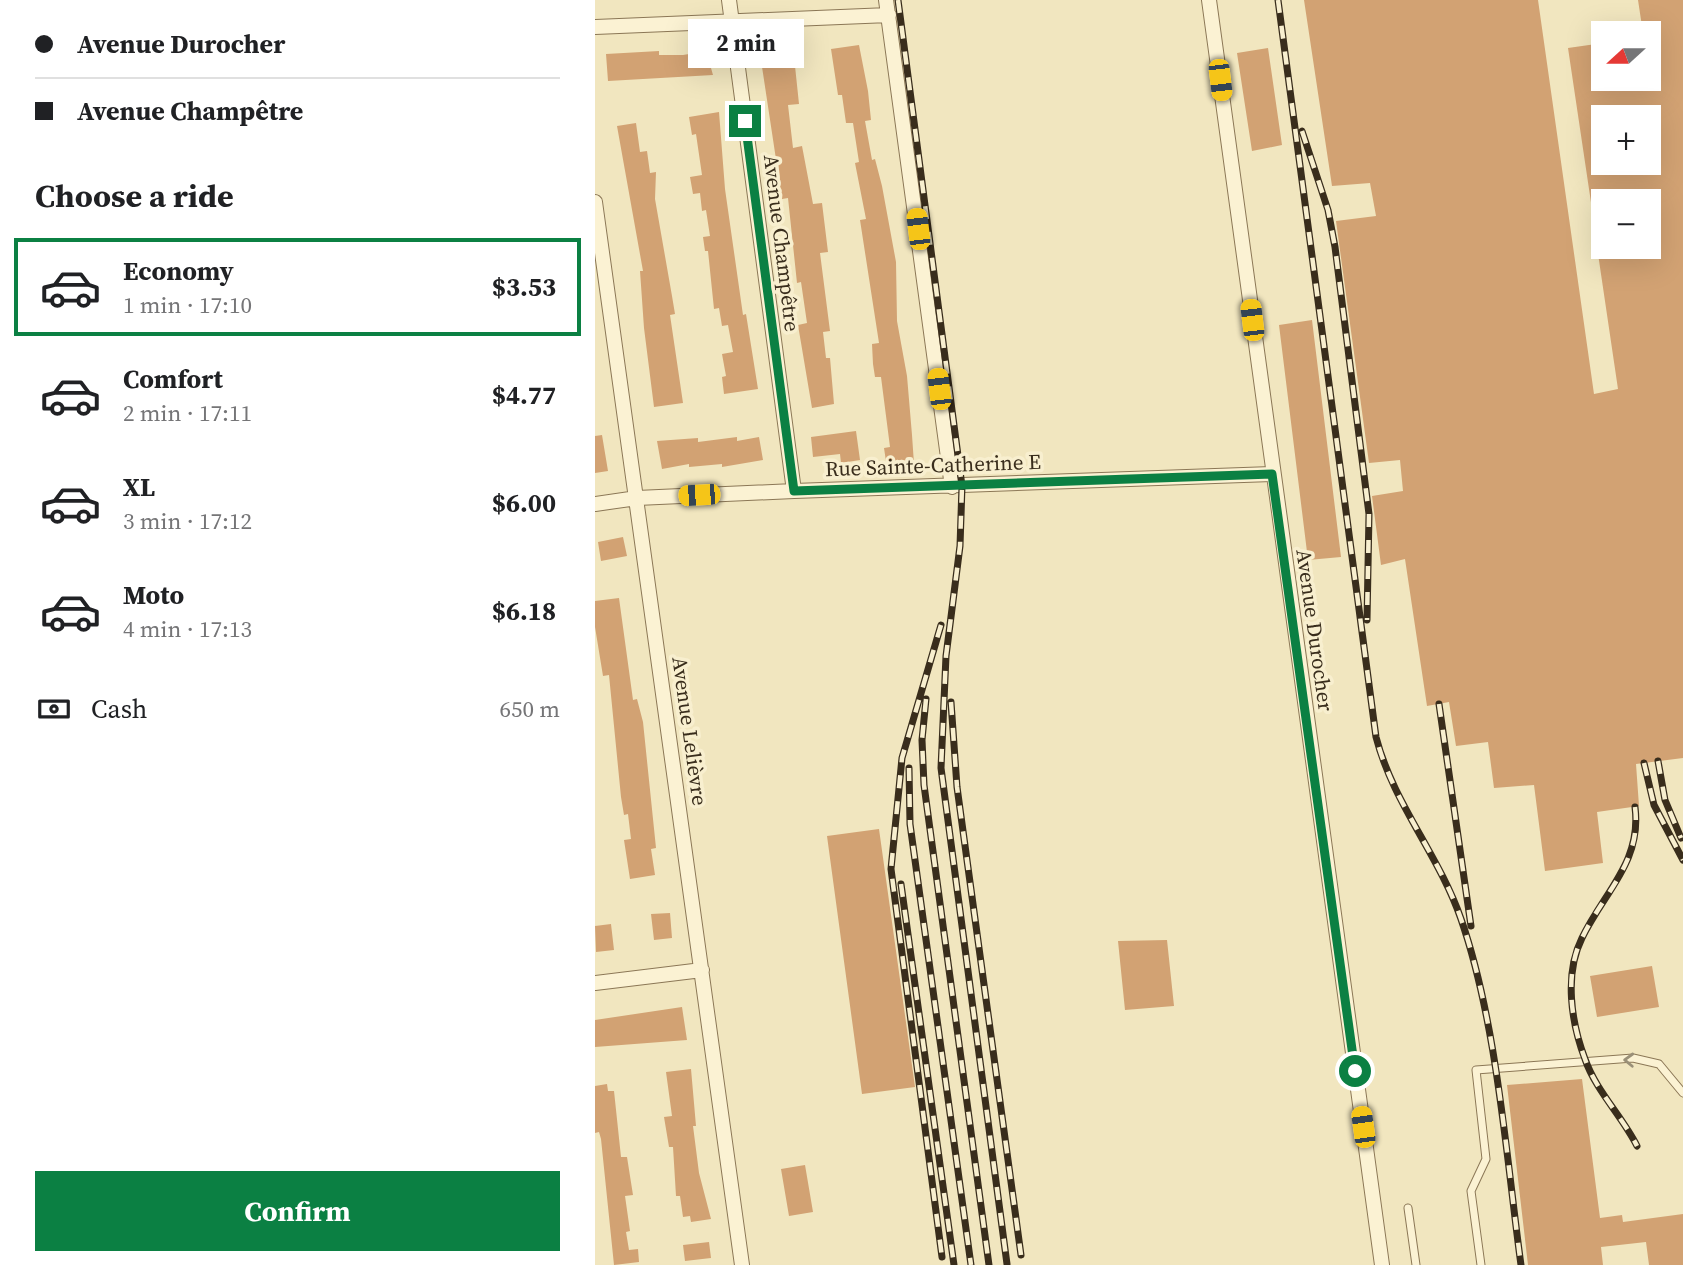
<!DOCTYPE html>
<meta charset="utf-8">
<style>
body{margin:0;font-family:"Source Serif 4",serif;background:#f6f6f6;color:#202124;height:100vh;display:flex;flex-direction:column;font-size:26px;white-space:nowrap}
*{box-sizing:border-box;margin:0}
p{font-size:23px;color:#757577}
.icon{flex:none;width:38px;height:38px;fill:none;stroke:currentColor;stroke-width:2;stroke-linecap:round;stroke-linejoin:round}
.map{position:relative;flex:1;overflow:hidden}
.drawer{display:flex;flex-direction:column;background:#fff;width:595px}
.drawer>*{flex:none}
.hud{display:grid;align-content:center;height:154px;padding:0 35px;background:#fff}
.needle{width:46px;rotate:249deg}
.tools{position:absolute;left:996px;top:21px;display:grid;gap:14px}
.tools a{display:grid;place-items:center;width:70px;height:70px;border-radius:0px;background:#fff;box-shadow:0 7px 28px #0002;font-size:35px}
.end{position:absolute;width:32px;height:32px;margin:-16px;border:9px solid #0b8043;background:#fff;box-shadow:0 0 0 4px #fff}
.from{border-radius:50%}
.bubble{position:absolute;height:49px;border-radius:0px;background:#fff;box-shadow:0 7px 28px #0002;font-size:23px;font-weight:700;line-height:49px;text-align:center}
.car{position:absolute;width:21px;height:42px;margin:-21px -10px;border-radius:9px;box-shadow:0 0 5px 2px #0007;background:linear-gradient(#f5c518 24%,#345 0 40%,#f5c518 0 76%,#345 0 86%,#f5c518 0)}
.hud b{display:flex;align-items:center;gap:24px;height:66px;font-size:26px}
.hud b+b{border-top:2px solid #e0e0e0}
.hud i{width:18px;height:18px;background:#202124}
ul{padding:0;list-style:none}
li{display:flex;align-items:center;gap:21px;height:98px;margin:0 14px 10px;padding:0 21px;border:4px solid transparent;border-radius:0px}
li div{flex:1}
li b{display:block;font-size:26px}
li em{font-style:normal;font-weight:700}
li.active{border-color:#0b8043}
li>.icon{width:63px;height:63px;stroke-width:1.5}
h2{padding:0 35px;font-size:32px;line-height:84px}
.pay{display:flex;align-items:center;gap:18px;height:77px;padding:0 35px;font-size:26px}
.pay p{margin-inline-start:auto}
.cta{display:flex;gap:14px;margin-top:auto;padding:14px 35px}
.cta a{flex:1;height:80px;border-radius:0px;background:#0b8043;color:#fff;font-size:28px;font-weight:700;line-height:80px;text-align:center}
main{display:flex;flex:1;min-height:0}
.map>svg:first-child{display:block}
</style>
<main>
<section class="drawer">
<div class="hud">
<b><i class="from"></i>Avenue Durocher</b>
<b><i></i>Avenue Champêtre</b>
</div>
<h2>Choose a ride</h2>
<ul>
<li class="active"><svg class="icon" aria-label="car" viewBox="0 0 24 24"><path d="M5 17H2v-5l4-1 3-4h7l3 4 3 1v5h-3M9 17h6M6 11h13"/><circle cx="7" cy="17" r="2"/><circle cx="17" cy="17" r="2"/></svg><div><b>Economy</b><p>1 min · 17:10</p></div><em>$3.53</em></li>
<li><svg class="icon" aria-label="car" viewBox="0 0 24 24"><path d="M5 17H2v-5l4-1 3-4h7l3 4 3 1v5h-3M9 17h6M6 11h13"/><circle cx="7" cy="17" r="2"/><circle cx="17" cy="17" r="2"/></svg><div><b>Comfort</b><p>2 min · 17:11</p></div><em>$4.77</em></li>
<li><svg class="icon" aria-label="car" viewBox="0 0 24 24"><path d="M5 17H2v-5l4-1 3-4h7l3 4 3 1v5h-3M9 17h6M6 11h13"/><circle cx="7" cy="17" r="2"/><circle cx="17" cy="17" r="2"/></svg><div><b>XL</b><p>3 min · 17:12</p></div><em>$6.00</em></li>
<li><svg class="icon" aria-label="car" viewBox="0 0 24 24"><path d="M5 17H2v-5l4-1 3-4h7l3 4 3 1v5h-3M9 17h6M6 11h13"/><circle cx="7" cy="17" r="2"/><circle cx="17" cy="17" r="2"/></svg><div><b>Moto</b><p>4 min · 17:13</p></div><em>$6.18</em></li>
</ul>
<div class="pay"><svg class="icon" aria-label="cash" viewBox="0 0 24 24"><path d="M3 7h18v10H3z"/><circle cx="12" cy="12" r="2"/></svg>Cash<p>650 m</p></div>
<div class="cta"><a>Confirm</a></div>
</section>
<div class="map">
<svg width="1088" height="1265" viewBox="0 0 1088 1265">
<rect width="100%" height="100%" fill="#f1e6bf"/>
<!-- building -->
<path fill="#d2a273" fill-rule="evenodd" d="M709 0H943L999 394 1023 389 1002 247H1054V201H1008V235L1001 236 973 48 1008 43V79H1054V33H1048L1043 0H1088V758L1041 764 1044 806 1002 812 1008 863 950 871 939 785 899 788 893 742 861 746 854 702 832 706 810 559 786 565 777 496 808 491 805 460 774 463 741 221 781 216 775 183 737 186ZM1008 117H1054V163H1008Z
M208 44 209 65 200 66 204 104 193 105 198 148 207 146 218 204 227 203 233 252 225 253 235 331 228 332 231 358H235L239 404 217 408 203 325 212 323 206 282 202 283 193 198 187 199 164 47Z
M264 45 273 91 276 120 270 121 277 160 280 159 287 186 301 262 302 321 312 376 317 435 319 464 292 468 289 448 295 447 286 377H280L278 364 277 344 284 343 265 220 271 219 260 163 264 162 258 123H251L247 95H243L236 49Z
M673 48 687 145 657 151 642 53Z
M118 50 121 67 116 68 118 75 13 81 11 54 64 51V55H88Z
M124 112 130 189 148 315 151 314 163 389 129 394 127 377 131 376 127 354 138 352 133 325 127 326 124 308 119 309 113 251H110L108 237 115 236 111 210 107 211 105 193 98 194 95 177 107 175 101 134 97 135 94 117Z
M41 123 45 152 52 151 55 173 61 172 60 199 77 296 80 314 75 315 88 403 59 407 49 328 45 271H48L22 126Z
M717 320 746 557 713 560 684 325Z
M261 431 265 460 246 463 245 454 218 457 216 437Z
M7 435 13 471 0 473V436Z
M142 437V441L164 437 168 460 127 467V464L94 467V464L67 469 62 441 103 438V442Z
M28 537 32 556 6 561 3 542Z
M24 598 38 700 42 699 48 722 61 848 56 849 60 875 35 879 29 840 36 839 33 814 29 815 26 797 14 675 8 676 0 627V601Z
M284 829 320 1087 267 1094 232 836Z
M75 913 77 938 59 940 56 914Z
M16 924 19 950 1 952 0 926Z
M572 940 579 1006 530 1010 523 941Z
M1057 966 1064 1007 1002 1017 995 976Z
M87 1007 92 1040 0 1047V1020Z
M96 1069 101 1126H98L104 1173 116 1219 96 1222 95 1216 88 1217 85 1196H81L78 1147H74L69 1117 77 1116 71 1072Z
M987 1079 1005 1218 1027 1215 1028 1222 1088 1214V1265H1054L1051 1242 1006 1247 1008 1265H933L912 1085Z
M12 1084 13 1091H19L26 1157H32L38 1195 30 1196 35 1231 31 1232 34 1250 43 1249 44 1262 19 1265 6 1139 4 1132 0 1133V1086Z
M210 1165 218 1212 194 1216 186 1169Z
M114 1242 116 1258 90 1261 88 1245Z"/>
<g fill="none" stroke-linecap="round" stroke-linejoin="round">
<defs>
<path id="lane" d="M813 1208 821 1265
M886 1265 876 1191 891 1159 881 1070 1038 1058 1064 1064 1088 1093"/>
<path id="street" d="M134 0 199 491
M291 0 357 487
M614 0 787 1265
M0 27 294 15
M0 202 147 1265
M0 504 42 498 199 491 677 474
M0 983 107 970"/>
</defs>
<!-- lane casing -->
<use href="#lane" stroke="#8b7756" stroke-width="9"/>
<!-- street casing -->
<use href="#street" stroke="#8b7756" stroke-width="16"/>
<!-- lane -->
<use href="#lane" stroke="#fbf2d3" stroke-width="7"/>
<!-- street -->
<use href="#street" stroke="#fbf2d3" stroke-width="14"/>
<defs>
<path id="rail" d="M303 0 367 486 365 546 351 656 346 768 412 1264
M683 0 781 737C798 803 844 855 866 919 902 1023 911 1155 926 1265
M707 131 733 210 740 247 774 514 772 620
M346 625 307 758 296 869 347 1257
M331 699 327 740 329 785 394 1265
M356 702 362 787 426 1255
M844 704 876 926
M1063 761 1070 800 1086 838
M1049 763 1059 805 1088 860
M314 768 315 824 376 1265
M1040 807C1047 862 1009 892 987 938 969 974 976 1022 990 1059 1001 1091 1027 1116 1042 1146
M306 884 359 1265"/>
</defs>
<!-- rail casing -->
<use href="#rail" stroke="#392d1c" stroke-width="7"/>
<!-- rail -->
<use href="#rail" stroke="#f8efcf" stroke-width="4.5" stroke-dasharray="13" stroke-linecap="butt"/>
</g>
<!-- one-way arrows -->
<defs><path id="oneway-chevron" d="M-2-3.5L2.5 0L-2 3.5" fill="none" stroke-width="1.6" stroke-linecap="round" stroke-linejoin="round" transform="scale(1.75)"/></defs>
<use stroke="#9a9078" href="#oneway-chevron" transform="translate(1034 1060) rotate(-178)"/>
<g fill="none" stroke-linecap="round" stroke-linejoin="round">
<!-- route -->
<path stroke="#0b8043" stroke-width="9" d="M150 121 199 491 677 474 760 1071"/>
</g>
<g text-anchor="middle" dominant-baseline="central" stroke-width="7" stroke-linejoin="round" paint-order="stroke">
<!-- street labels -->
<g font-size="21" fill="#392d1c" stroke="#f8efcf">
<text transform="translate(187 243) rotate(83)">Avenue Champêtre</text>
<text transform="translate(338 465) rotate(-2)">Rue Sainte-Catherine E</text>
<text transform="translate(720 630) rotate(82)">Avenue Durocher</text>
<text transform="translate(95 731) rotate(82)">Avenue Lelièvre</text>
</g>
</g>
</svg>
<div class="tools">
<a><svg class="needle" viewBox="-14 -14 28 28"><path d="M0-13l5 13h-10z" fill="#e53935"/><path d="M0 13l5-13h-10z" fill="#757577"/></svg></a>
<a>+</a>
<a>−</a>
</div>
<i class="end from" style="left:760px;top:1071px"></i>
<i class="end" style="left:150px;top:121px"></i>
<div class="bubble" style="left:93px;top:19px;width:116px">2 min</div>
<i class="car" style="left:625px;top:80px;rotate:173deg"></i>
<i class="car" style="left:323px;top:229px;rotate:353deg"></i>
<i class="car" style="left:657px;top:320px;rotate:353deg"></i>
<i class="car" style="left:344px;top:389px;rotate:353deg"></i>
<i class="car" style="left:104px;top:495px;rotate:267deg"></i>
<i class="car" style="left:768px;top:1127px;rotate:352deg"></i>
</div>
</main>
